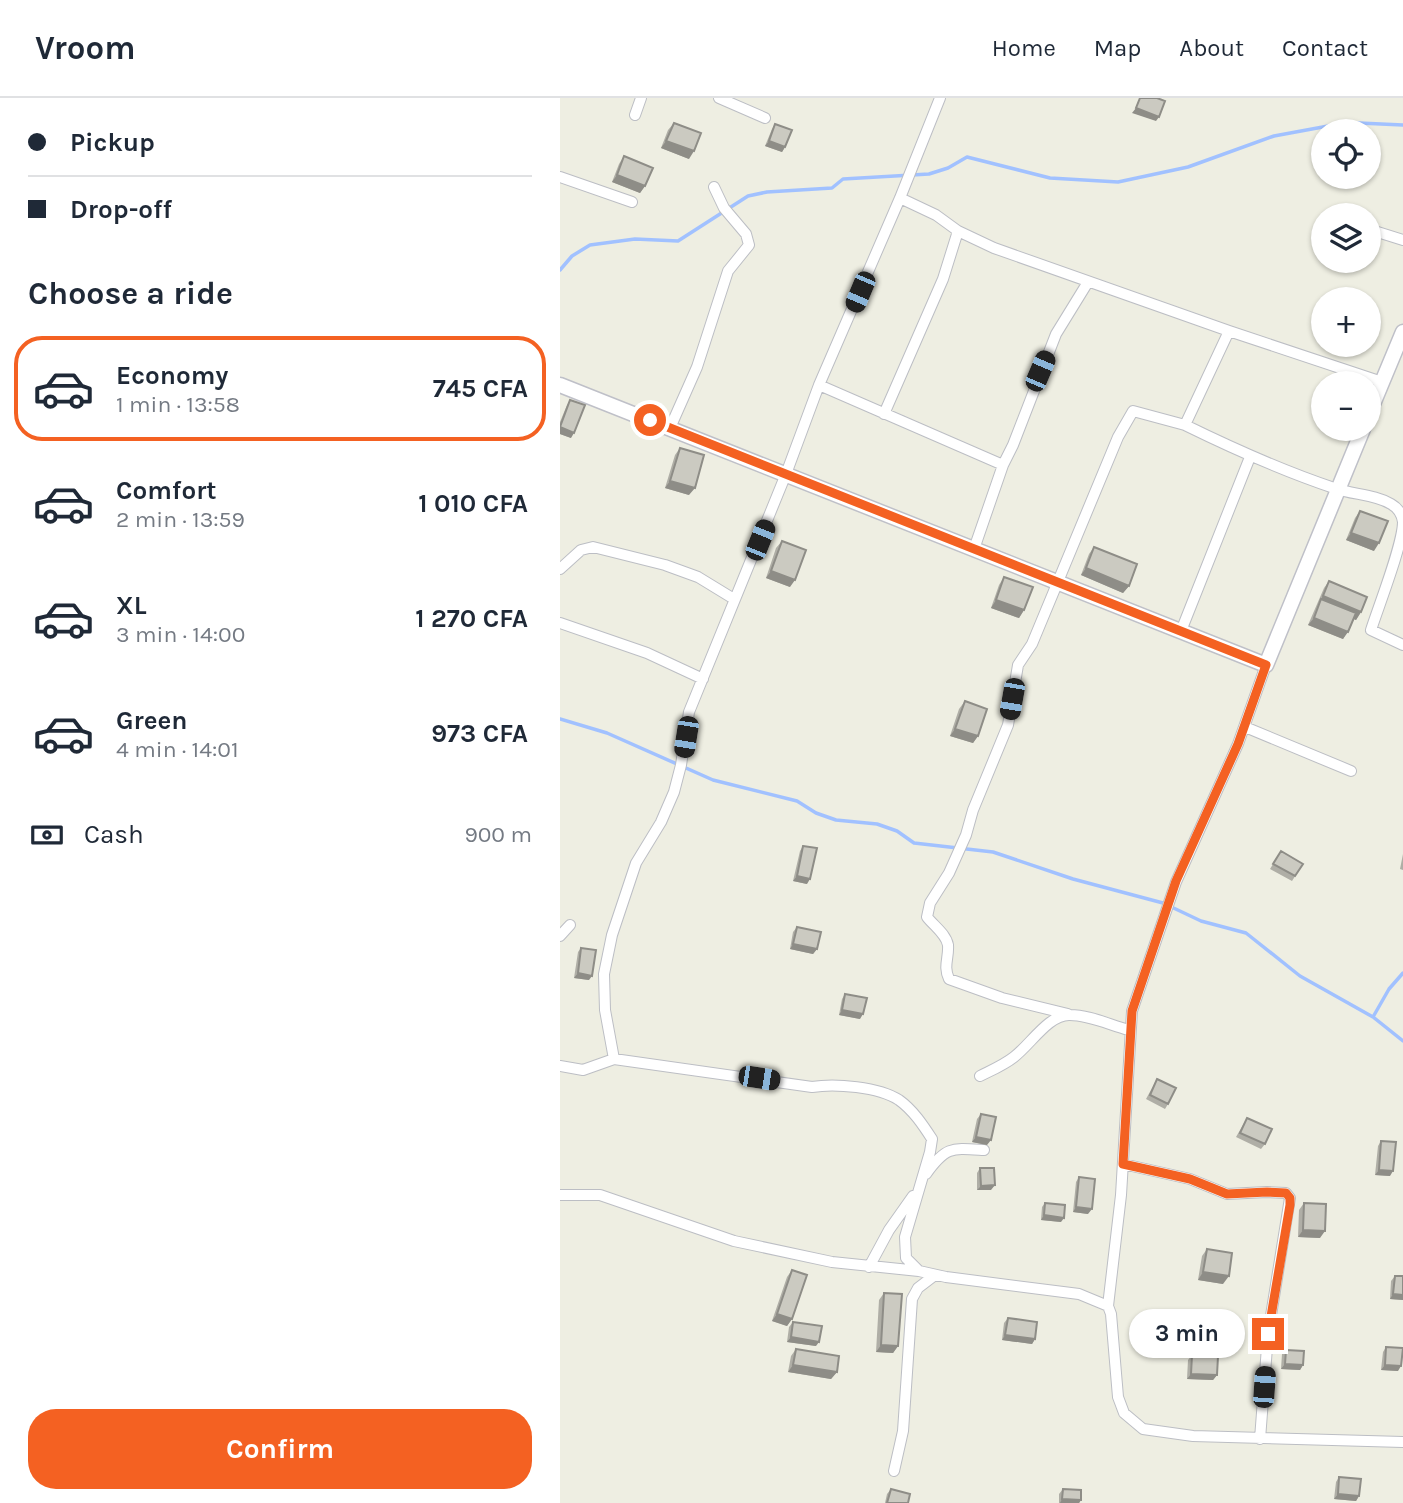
<!DOCTYPE html>
<meta charset="utf-8">
<style>
body{margin:0;font-family:Karla,sans-serif;background:#f2f2f3;color:#1f2937;height:100vh;display:flex;flex-direction:column;font-size:26px;white-space:nowrap}
*{box-sizing:border-box;margin:0}
p{font-size:23px;color:#747a83}
.icon{flex:none;width:38px;height:38px;fill:none;stroke:currentColor;stroke-width:2;stroke-linecap:round;stroke-linejoin:round}
.map{position:relative;flex:1;overflow:hidden}
.side{display:flex;flex-direction:column;background:#fff;width:560px}
.side>*{flex:none}
.guide{display:grid;align-content:center;height:154px;padding:0 28px;background:#fff}
.tools{position:absolute;left:751px;top:21px;display:grid;gap:14px}
.tools a{display:grid;place-items:center;width:70px;height:70px;border-radius:50%;background:#fff;box-shadow:0 2px 5px #0004;font-size:35px}
.end{position:absolute;width:32px;height:32px;margin:-16px;border:9px solid #f46122;background:#fff;box-shadow:0 0 0 4px #fff}
.from{border-radius:50%}
.bubble{position:absolute;height:49px;border-radius:24px;background:#fff;box-shadow:0 2px 5px #0004;font-size:23px;font-weight:700;line-height:49px;text-align:center}
.car{position:absolute;width:21px;height:42px;margin:-21px -10px;border-radius:9px;box-shadow:0 0 5px 2px #0007;background:linear-gradient(#222 24%,#8ab4d8 0 40%,#222 0 76%,#8ab4d8 0 86%,#222 0)}
.guide b{display:flex;align-items:center;gap:24px;height:66px;font-size:26px}
.guide b+b{border-top:2px solid #e0e1e3}
.guide i{width:18px;height:18px;background:#1f2937}
ul{padding:0;list-style:none}
li{display:flex;align-items:center;gap:21px;height:105px;margin:0 14px 10px;padding:0 14px;border:4px solid transparent;border-radius:28px}
li div{flex:1}
li b{display:block;font-size:26px}
li em{font-style:normal;font-weight:700}
li.selected{border-color:#f46122}
li>.icon{width:63px;height:63px;stroke-width:1.5}
h2{padding:0 28px;font-size:32px;line-height:84px}
.pay{display:flex;align-items:center;gap:18px;height:77px;padding:0 28px;font-size:26px}
.pay p{margin-inline-start:auto}
.button{display:flex;gap:14px;margin-top:auto;padding:14px 28px}
.button a{flex:1;height:80px;border-radius:28px;background:#f46122;color:#fff;font-size:28px;font-weight:700;line-height:80px;text-align:center}
header{display:flex;align-items:center;gap:42px;box-sizing:border-box;height:98px;padding:0 35px;background:#fff;border-bottom:2px solid #e0e1e3}
header strong{font-size:33px}
nav{display:flex;gap:38px;margin-inline-start:auto;font-size:24px}
main{display:flex;flex:1;min-height:0}
.map>svg:first-child{display:block}
</style>
<header>
<strong>Vroom</strong>
<nav><a>Home</a><a>Map</a><a>About</a><a>Contact</a></nav>
</header>
<main>
<section class="side">
<div class="guide">
<b><i class="from"></i>Pickup</b>
<b><i></i>Drop-off</b>
</div>
<h2>Choose a ride</h2>
<ul>
<li class="selected"><svg class="icon" aria-label="car" viewBox="0 0 24 24"><path d="M5 17H2v-5l4-1 3-4h7l3 4 3 1v5h-3M9 17h6M6 11h13"/><circle cx="7" cy="17" r="2"/><circle cx="17" cy="17" r="2"/></svg><div><b>Economy</b><p>1 min · 13:58</p></div><em>745 CFA</em></li>
<li><svg class="icon" aria-label="car" viewBox="0 0 24 24"><path d="M5 17H2v-5l4-1 3-4h7l3 4 3 1v5h-3M9 17h6M6 11h13"/><circle cx="7" cy="17" r="2"/><circle cx="17" cy="17" r="2"/></svg><div><b>Comfort</b><p>2 min · 13:59</p></div><em>1 010 CFA</em></li>
<li><svg class="icon" aria-label="car" viewBox="0 0 24 24"><path d="M5 17H2v-5l4-1 3-4h7l3 4 3 1v5h-3M9 17h6M6 11h13"/><circle cx="7" cy="17" r="2"/><circle cx="17" cy="17" r="2"/></svg><div><b>XL</b><p>3 min · 14:00</p></div><em>1 270 CFA</em></li>
<li><svg class="icon" aria-label="car" viewBox="0 0 24 24"><path d="M5 17H2v-5l4-1 3-4h7l3 4 3 1v5h-3M9 17h6M6 11h13"/><circle cx="7" cy="17" r="2"/><circle cx="17" cy="17" r="2"/></svg><div><b>Green</b><p>4 min · 14:01</p></div><em>973 CFA</em></li>
</ul>
<div class="pay"><svg class="icon" aria-label="cash" viewBox="0 0 24 24"><path d="M3 7h18v10H3z"/><circle cx="12" cy="12" r="2"/></svg>Cash<p>900 m</p></div>
<div class="button"><a>Confirm</a></div>
</section>
<div class="map">
<svg width="843" height="1405" viewBox="0 0 843 1405">
<rect width="100%" height="100%" fill="#eeeee2"/>
<g fill="none" stroke-linecap="round" stroke-linejoin="round">
<!-- stream -->
<path stroke="#a1c1ff" stroke-width="3.5" d="M0 172 12 158 30 147 75 141 118 143 188 98 207 94 272 90 283 81 369 76 388 70 407 59 490 80 558 84 628 69 714 38 779 26 799 25 843 27
M0 621 47 635 153 682 237 703 256 715 276 722 317 726 337 733 354 745 433 754 513 781 603 805 641 823 686 835 740 878 813 919 843 943
M813 919 829 891 843 875"/>
<defs>
<path id="street" d="M159 0 205 20
M75 17 81 0
M0 79 72 104
M340 100 376 117 398 133 434 150 669 233 822 284
M808 131 843 142
M669 233 625 327C674 351 723 373 774 390 793 397 814 396 831 406 838 410 842 416 843 424 843 446 819 507 811 532L843 547
M259 287 443 367 414 451
M324 316 383 181 398 133
M110 330 137 269 168 173 189 147 186 136 164 110 154 89
M443 367 453 347 496 236 528 184
M0 471 21 452 33 449 105 467 138 479 174 501
M0 525 87 555 143 581
M621 533 690 359
M685 629 791 673
M0 838 10 827
M508 916 442 900 389 881C383 868 389 860 388 847 386 836 374 828 367 819L370 805 389 775 406 737 413 712 448 627 458 567 472 546 558 339 573 313 625 327
M54 961 45 912 44 876 52 837 76 765 101 724 114 694 121 667 129 614 226 376 259 287 340 100 380 0
M0 968 23 972 54 961 252 989C275 985 319 989 339 1002 353 1012 363 1027 372 1041L370 1054 345 1139 346 1160 359 1173
M420 978C432 972 444 967 454 959 471 946 489 916 510 917 529 917 550 927 569 932
M563 1066 630 1081 667 1096 707 1094 726 1095 730 1100 708 1236 700 1341
M366 1076C386 1048 392 1050 424 1052
M0 1097H40L174 1143 272 1164 359 1173 386 1179 519 1196 548 1208 551 1216 558 1299 564 1315 583 1331 633 1338 843 1344
M309 1169 329 1132 353 1098
M548 1208 561 1097 572 913 616 784 678 646 706 567
M334 1373 343 1333 352 1201 358 1190 375 1177"/>
<path id="secondary" d="M0 287 706 567 803 331
M808 318 843 234"/>
</defs>
<!-- street casing -->
<use href="#street" stroke="#bcbec4" stroke-width="12"/>
<!-- secondary casing -->
<use href="#secondary" stroke="#bfc0c8" stroke-width="17"/>
<!-- street -->
<use href="#street" stroke="#fff" stroke-width="10"/>
<!-- secondary -->
<use href="#secondary" stroke="#fff" stroke-width="14"/>
</g>
<!-- wall -->
<path fill="#afaea6" d="M114 25 129 61 101 50 108 32Z
M215 26 225 49 222 54 205 48 212 31Z
M64 58 85 88 80 95 52 84 59 66Z
M10 302 11 340 0 336V324L7 307Z
M120 350 129 397 105 390 115 357Z
M800 413 814 453 786 442 795 420Z
M222 443 230 489 206 480 216 450Z
M534 449 569 488 563 495 521 477 529 456Z
M444 479 464 512 459 520 431 510 439 487Z
M769 483 801 514 796 522 794 521 783 541 748 527 764 490Z
M405 603 418 638 413 645 390 638 399 611Z
M243 748 247 786 233 783 240 753Z
M721 753 743 766 732 783 710 771Z
M843 756V772L840 771Z
M237 829 257 851 253 856 230 851 233 834Z
M21 850 29 882 14 880 18 854Z
M285 896 300 921 279 917 282 901Z
M597 981 608 1006 605 1011 586 1001Z
M421 1016 427 1047 412 1044 417 1021Z
M687 1020 705 1046 701 1051 676 1039Z
M821 1043 830 1078 815 1077 818 1048Z
M420 1070 431 1092H417V1075Z
M519 1079 528 1116 513 1114 516 1084Z
M485 1105 501 1124 481 1122 482 1109Z
M744 1105 760 1140 738 1139 739 1112Z
M647 1151 663 1186 638 1182 642 1158Z
M232 1172V1221L227 1228 212 1223 227 1179Z
M835 1178H843V1202L830 1201 831 1183Z
M324 1195 338 1248 333 1255 316 1254 319 1202Z
M448 1220 475 1241 472 1246 442 1242 444 1225Z
M233 1224 256 1248 227 1244 229 1229Z
M826 1249 838 1273 821 1272 823 1254Z
M236 1251 277 1274 271 1281 228 1274 231 1258Z
M726 1252 743 1267 740 1272 721 1271 722 1256Z
M632 1257 657 1277 653 1282 627 1281 628 1262Z
M779 1379 799 1398 796 1403 774 1401 776 1384Z
M331 1391 348 1405H325L327 1396Z
M503 1391 521 1402 519 1405H499V1396Z"/>
<!-- shaded-wall -->
<path fill="#8e8d87" d="M576 10 599 19 596 23 572 15Z
M106 43 134 53 129 61 101 50Z
M209 43 225 49 222 54 205 48Z
M57 77 85 88 80 95 52 84Z
M0 329 14 335 11 340 0 336Z
M110 383 135 390 129 397 105 390Z
M791 435 819 445 814 453 786 442Z
M526 470 569 488 563 495 521 477Z
M211 473 235 482 230 489 206 480Z
M763 498 801 514 796 522 759 506 761 501 758 505Z
M436 502 464 512 459 520 431 510Z
M754 520 788 534 783 541 748 527Z
M395 631 418 638 413 645 390 638Z
M237 778 250 781 247 786 233 783Z
M233 846 257 851 253 856 230 851Z
M18 875 32 878 29 882 14 880Z
M282 912 303 916 300 921 279 917Z
M416 1039 431 1042 427 1047 412 1044Z
M819 1072 833 1073 830 1078 815 1077Z
M435 1087 431 1092H417L421 1088Z
M516 1109 532 1111 528 1116 513 1114Z
M484 1117 504 1120 501 1124 481 1122Z
M743 1132 765 1133 760 1140 738 1139Z
M643 1174 669 1178 663 1186 638 1182Z
M833 1196 843 1197V1202L830 1201Z
M217 1216 232 1221 227 1228 212 1223Z
M445 1237 475 1241 472 1246 442 1242Z
M231 1239 259 1244 256 1248 227 1244Z
M321 1247 338 1248 333 1255 316 1254Z
M725 1266 743 1267 740 1272 721 1271Z
M233 1267 277 1274 271 1281 228 1274Z
M825 1267 841 1268 838 1273 821 1272Z
M631 1276 657 1277 653 1282 627 1281Z
M778 1396 799 1398 796 1403 774 1401Z
M502 1401 521 1402 519 1405H500Z"/>
<!-- building -->
<path fill="#cbcac1" stroke="#8e8d87" stroke-width="2" d="M580 0H597L605 3 599 19 576 10Z
M114 25 141 35 134 53 106 43Z
M215 26 232 32 225 49 209 43Z
M64 58 93 70 85 88 57 77Z
M10 302 25 307 14 335 0 329Z
M120 350 144 357 135 390 110 383Z
M800 413 828 423 819 445 791 435Z
M222 443 246 452 235 482 211 473Z
M534 449 577 466 569 488 526 470Z
M444 479 473 489 464 512 436 502Z
M769 483 807 499 801 514 763 498Z
M761 501 796 515 788 534 754 520Z
M405 603 427 611 418 638 395 631Z
M243 748 257 750 250 781 237 778Z
M721 753 743 766 735 778 713 766Z
M237 829 261 834 257 851 233 846Z
M21 850 36 852 32 878 18 875Z
M285 896 307 900 303 916 282 912Z
M597 981 616 990 608 1006 590 997Z
M421 1016 436 1019 431 1042 416 1039Z
M687 1020 712 1031 705 1046 680 1035Z
M821 1043 836 1044 833 1073 819 1072Z
M420 1070H434L435 1087 421 1088Z
M519 1079 535 1081 532 1111 516 1109Z
M485 1105 505 1107 504 1120 484 1117Z
M744 1105 766 1106 765 1133 743 1132Z
M647 1151 672 1155 669 1178 643 1174Z
M232 1172 247 1177 232 1221 217 1216Z
M835 1178H843V1197L833 1196Z
M324 1195 342 1196 338 1248 321 1247Z
M448 1220 477 1224 475 1241 445 1237Z
M233 1224 262 1228 259 1244 231 1239Z
M826 1249 843 1250 841 1268 825 1267Z
M236 1251 279 1258 277 1274 233 1267Z
M726 1252 744 1253 743 1267 725 1266Z
M632 1257 658 1258 657 1277 631 1276Z
M779 1379 801 1381 799 1398 778 1396Z
M331 1391 350 1396 348 1405H327Z
M503 1391 521 1392V1402L502 1401Z"/>
<g fill="none" stroke-linecap="round" stroke-linejoin="round">
<!-- route -->
<path stroke="#f46122" stroke-width="9" d="M90 322 706 567 678 646 616 783 572 913 563 1066 630 1081 667 1096 707 1094 726 1095 730 1100V1107L708 1236"/>
</g>
</svg>
<div class="tools">
<a><svg class="icon" aria-label="locate" viewBox="0 0 24 24"><circle cx="12" cy="12" r="6"/><path d="M12 2v4M12 18v4M2 12h4M18 12h4"/></svg></a>
<a><svg class="icon" aria-label="layers" viewBox="0 0 24 24"><path d="M12 4l9 5-9 5-9-5zM3 14l9 5 9-5"/></svg></a>
<a>+</a>
<a>−</a>
</div>
<i class="end from" style="left:90px;top:322px"></i>
<i class="end" style="left:708px;top:1236px"></i>
<div class="bubble" style="left:569px;top:1211px;width:116px">3 min</div>
<i class="car" style="left:300px;top:194px;rotate:203deg"></i>
<i class="car" style="left:480px;top:273px;rotate:23deg"></i>
<i class="car" style="left:200px;top:442px;rotate:22deg"></i>
<i class="car" style="left:452px;top:601px;rotate:190deg"></i>
<i class="car" style="left:126px;top:639px;rotate:189deg"></i>
<i class="car" style="left:199px;top:980px;rotate:99deg"></i>
<i class="car" style="left:704px;top:1289px;rotate:4deg"></i>
</div>
</main>
